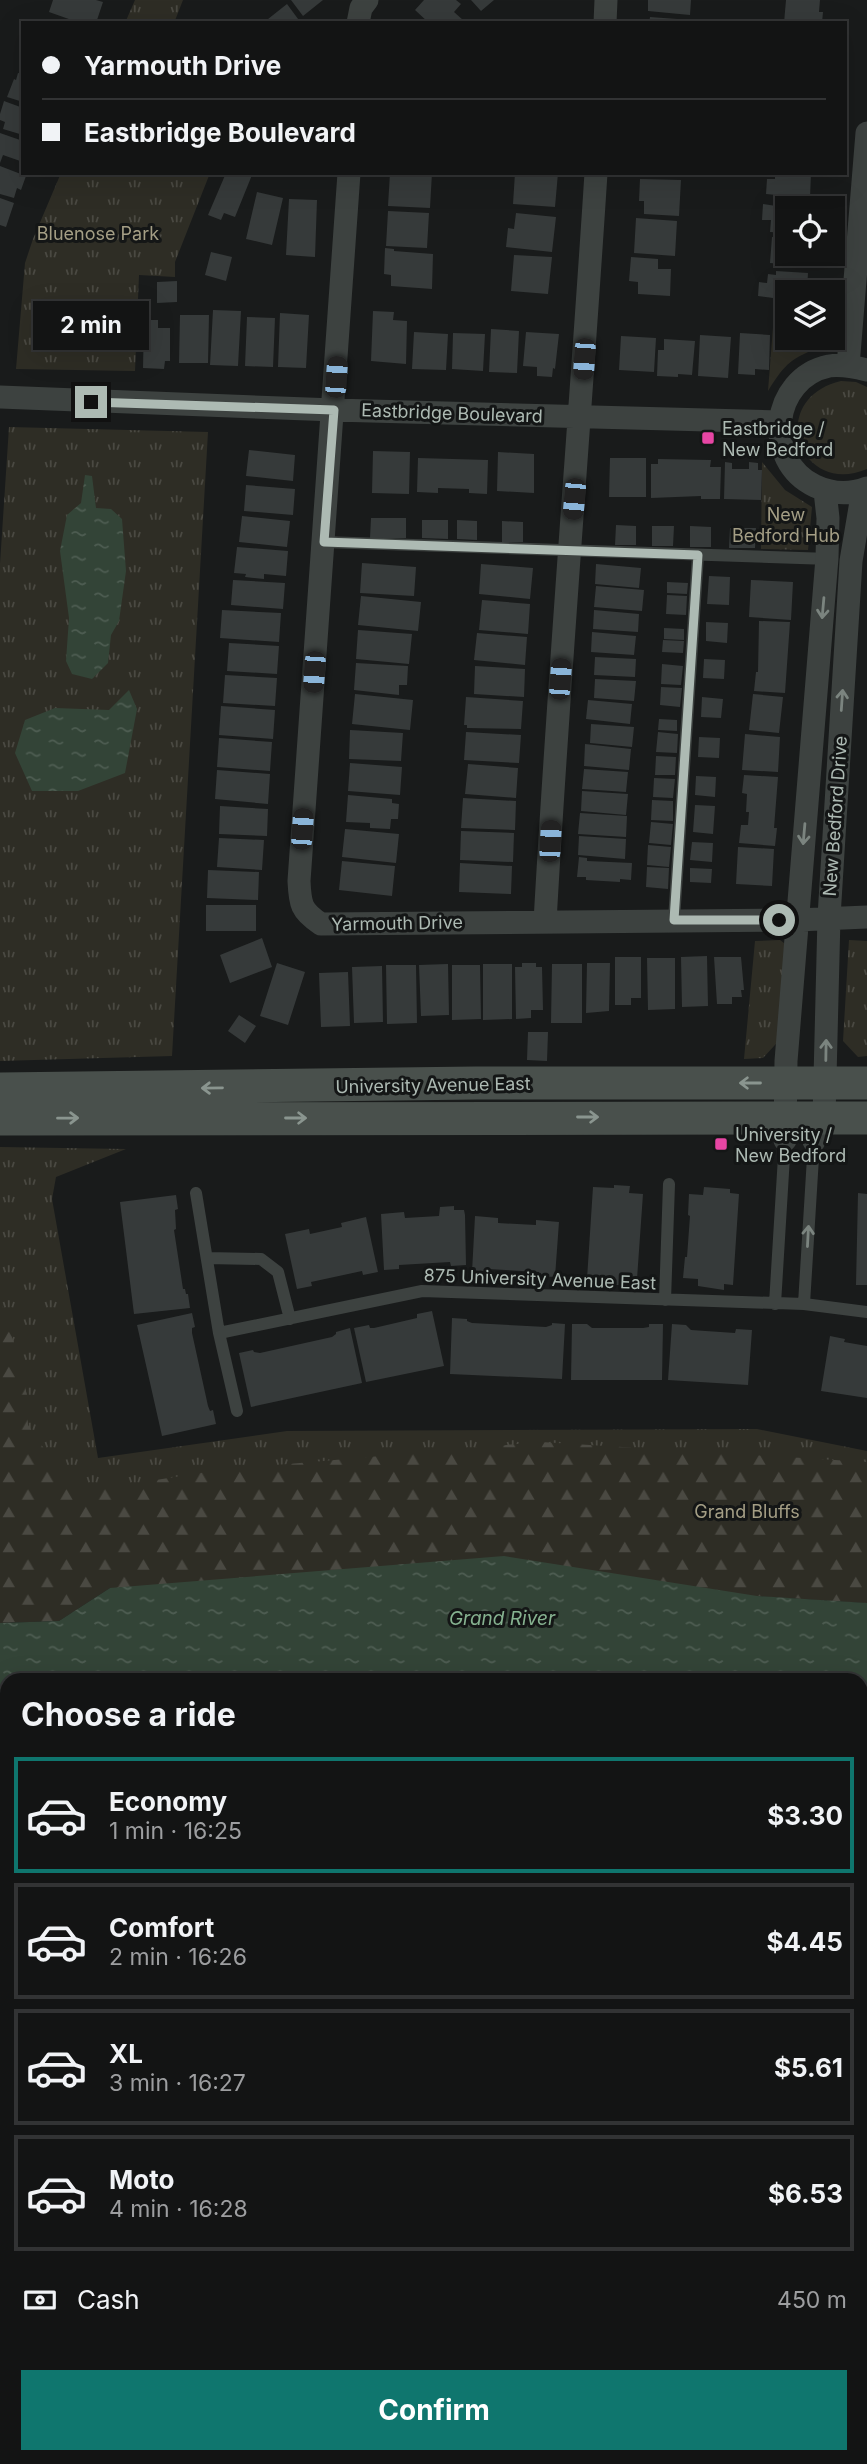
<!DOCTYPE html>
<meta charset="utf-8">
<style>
body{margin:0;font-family:Inter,sans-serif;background:#202122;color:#f1f3f6;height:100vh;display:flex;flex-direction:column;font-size:26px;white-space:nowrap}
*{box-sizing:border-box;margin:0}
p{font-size:23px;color:#9d9ea0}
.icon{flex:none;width:38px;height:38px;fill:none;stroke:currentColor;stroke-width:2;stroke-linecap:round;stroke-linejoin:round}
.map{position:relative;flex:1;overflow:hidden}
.panel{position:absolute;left:0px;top:1673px;width:868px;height:791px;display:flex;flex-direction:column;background:#131414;border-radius:21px 21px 0 0;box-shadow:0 7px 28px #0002,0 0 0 2px #323334}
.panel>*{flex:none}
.guide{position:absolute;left:21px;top:21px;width:826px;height:154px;border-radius:0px;box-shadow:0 7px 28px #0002,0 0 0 2px #323334;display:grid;align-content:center;height:154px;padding:0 21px;background:#131414}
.fabs{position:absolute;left:775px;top:196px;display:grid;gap:14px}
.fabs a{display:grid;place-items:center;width:70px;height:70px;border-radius:0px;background:#131414;box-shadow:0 7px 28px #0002,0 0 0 2px #323334;font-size:35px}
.end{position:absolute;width:32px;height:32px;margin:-16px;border:9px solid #adbab3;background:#111;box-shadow:0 0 0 4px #111}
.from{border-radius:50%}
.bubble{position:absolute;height:49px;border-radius:0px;background:#131414;box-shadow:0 7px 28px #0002,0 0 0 2px #323334;font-size:23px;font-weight:700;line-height:49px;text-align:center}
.car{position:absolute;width:21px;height:42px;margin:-21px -10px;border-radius:9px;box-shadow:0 0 5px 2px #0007;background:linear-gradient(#222 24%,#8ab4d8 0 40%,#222 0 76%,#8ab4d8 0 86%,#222 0)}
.guide b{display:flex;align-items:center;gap:24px;height:66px;font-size:26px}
.guide b+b{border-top:2px solid #323334}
.guide i{width:18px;height:18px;background:#f1f3f6}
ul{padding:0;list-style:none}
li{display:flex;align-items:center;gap:21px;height:116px;margin:0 14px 10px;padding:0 7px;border:4px solid #323334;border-radius:0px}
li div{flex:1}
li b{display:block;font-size:26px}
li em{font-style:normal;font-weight:700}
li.selected{border-color:#0f766e}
li>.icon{width:63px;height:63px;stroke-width:1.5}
h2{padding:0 21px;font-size:32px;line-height:84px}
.pay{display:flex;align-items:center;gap:18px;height:77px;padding:0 21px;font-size:26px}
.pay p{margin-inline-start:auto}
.cta{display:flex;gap:14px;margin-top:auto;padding:14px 21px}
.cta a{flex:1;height:80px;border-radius:0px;background:#0f766e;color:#fff;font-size:28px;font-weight:700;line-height:80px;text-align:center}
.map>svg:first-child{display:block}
</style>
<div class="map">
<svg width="867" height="2464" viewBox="0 0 867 2464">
<defs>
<pattern id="grass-tufts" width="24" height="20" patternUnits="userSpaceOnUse" patternTransform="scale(1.75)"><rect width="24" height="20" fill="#2e2d25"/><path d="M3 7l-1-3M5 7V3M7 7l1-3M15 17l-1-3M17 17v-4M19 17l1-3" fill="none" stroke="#4a4942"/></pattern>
<pattern id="forest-firs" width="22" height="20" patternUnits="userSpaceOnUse" patternTransform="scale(1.75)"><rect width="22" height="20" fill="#2e2d25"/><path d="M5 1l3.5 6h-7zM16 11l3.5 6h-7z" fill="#4a4942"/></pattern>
<pattern id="water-ripples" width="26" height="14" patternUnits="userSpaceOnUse" patternTransform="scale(1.75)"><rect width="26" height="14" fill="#334437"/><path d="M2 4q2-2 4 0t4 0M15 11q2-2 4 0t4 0" fill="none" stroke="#4e5d52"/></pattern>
</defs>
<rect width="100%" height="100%" fill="#191b1b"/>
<!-- grass -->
<path fill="url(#grass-tufts)" d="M135 0H183L174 23H125Z
M61 173H210L175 262V277L139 275 135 371 16 369 25 263 33 239Z
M775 302 787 303 788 338H822V346C791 359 786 362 768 391Z
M841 381 856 382 867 387V469C799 498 765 399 841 381Z
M9 427 208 432 172 1056 0 1061V564Z
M762 462 785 490 812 507 808 550 761 549Z
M780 940 789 947 785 1034 763 1058 744 1059 755 941Z
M849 940 867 941V1056L858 1057 843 1041Z
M0 1147 126 1149 56 1177 52 1199 98 1458 287 1431 757 1429 867 1451V1603L757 1596 110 1588 0 1395Z
M861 1718H867V2464H0V1773L7 1772V2457H861Z"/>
<!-- forest -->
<path fill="url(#forest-firs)" d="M0 1297 25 1378 28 1425 74 1493 219 1470 541 1442 867 1462V1603L757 1596 110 1588 59 1621 0 1623Z
M861 2434H867V2464H446V2457H861Z"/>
<!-- water -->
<path fill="url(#water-ripples)" d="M85 475 92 476 96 508 111 509 122 519 126 571 119 621 111 635 108 663 92 679 72 674 66 661 69 618 60 551 67 515 81 503Z
M129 690 137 709 125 773 78 791H32L15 753 25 720 55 708 109 710Z
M504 1556 757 1596 867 1603V1718H861V1680H7V1772L0 1773V1623L59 1621 110 1588Z
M7 2019V2419L0 2417V2030Z"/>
<!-- building -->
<path fill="#363a3a" d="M53 0H96L103 2 96 23H80L49 12Z
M291 0H323L303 16Z
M424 0H456L461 4 454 12 463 20 460 23H429L415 10Z
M471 0H494L481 11Z
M648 0H691L690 15 648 11Z
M786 0H820L819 12H823L822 23H784Z
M287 4 301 23H263Z
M650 17 691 20V23H649Z
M18 73 23 74V102L7 97 14 79 16 80Z
M4 101 23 108V135L3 129 5 122 0 120V114Z
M0 133 23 141V162L3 155 0 163Z
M0 166 26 176 21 190 17 188 14 198 0 194Z
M226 173 252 175 235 217 224 213 221 220 208 215Z
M390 173H432L430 208 388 206Z
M515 173H558L555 207 513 204Z
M775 173H811L810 198 766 194 767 179H775Z
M640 179 681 180 679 216 644 214V201H639Z
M257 192 283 198 272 245 246 239Z
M0 198 14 203 6 227 0 225Z
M289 199 317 200 315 257 286 255Z
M783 203 810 205V208H788V233L770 232 771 220H762L763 204 783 207Z
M388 211 429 213 427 248 386 246Z
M516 213 556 217 552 252 506 247 508 228 514 229Z
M636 218 677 221 675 256 634 253Z
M772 237 788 238V254H808L807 266 770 263Z
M385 248 394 249V251L433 254 432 289 391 286V275L384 274Z
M211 252 232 257 226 281 205 275Z
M514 255 552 257 548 294 511 291Z
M631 257 658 259V269H671L670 296 638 294V282L629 281Z
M776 271 808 273 807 290 788 292V300L758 296 759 282 767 283 768 274 776 275Z
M177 281V302L157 303V282Z
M213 310 241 311 238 366 210 365Z
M373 311 394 312 393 320 407 321 406 364 371 361Z
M280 313 309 315 306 368 278 367Z
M180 315H209L208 363H179Z
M247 317 275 318 273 367 245 366Z
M144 320H158V328H170V361H165L164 369 143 368Z
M491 329 519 331 517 373 489 372Z
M414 332 448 334 446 370 412 369Z
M526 332 559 334 555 369 553 368 552 377 537 376V367L523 366Z
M453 333 485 334 483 371 452 369Z
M740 333 770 335 769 370 755 369V375L738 374Z
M700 335 731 337 728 378 698 376Z
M621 336 656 338 654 372 619 370Z
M664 339 695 341 692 375 678 374V377L657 376 658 350H664Z
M249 450 295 455 293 481 246 476Z
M373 451 410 452 409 494 372 493Z
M498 452 534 454V493L497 491Z
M418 458 488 460 487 494 469 493V489L438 488V493L417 492Z
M610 458H646V497H609Z
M658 459 711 460 710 467H721L720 499H701V496L651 498V464H658Z
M725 462 732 463V469H749V462L758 463V470H762L761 500 724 499Z
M246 485 295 489 293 515 244 511Z
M242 516 290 521 287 547 239 542Z
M371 518H406V538H370Z
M422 520H448V539L422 538Z
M457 520 477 521V540L457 539Z
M502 521 523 522V542H502Z
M616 525 636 526V545H615Z
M652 526H674L673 546H652Z
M690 526 711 527V547H690Z
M730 528H756L755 548H729Z
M237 547 288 551 286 576 264 574V579L245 577 246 574 234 573Z
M362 563 416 567 414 596 360 593Z
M481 564 533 568 530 599 479 594Z
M596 564 641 568 639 588 595 584Z
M709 576 730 577 729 605 707 604Z
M233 580 285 583 283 609 231 605Z
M751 580 793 582 791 620 749 617Z
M667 582 688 583 687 594 667 593Z
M596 586 644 590 642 611 594 607Z
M667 595 687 596 686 615 666 614Z
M361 596 421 602 418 631 358 625Z
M482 600 530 604 528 634 479 630Z
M222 610 281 613 279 642 220 638Z
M594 610 639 614 638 632 593 629Z
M759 621 790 622 785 693 754 691 756 672H758Z
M706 622 728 623 727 643 706 641Z
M664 628 684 629V640L664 639Z
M358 630 412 634 409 664 356 659Z
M592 632 636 636 634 655 591 652Z
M477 633 527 637 525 665 474 660Z
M663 640 684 641 683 653 662 652Z
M229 643 279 646 277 674 227 671Z
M595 657 636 659 635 677 594 675Z
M704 659 725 660 724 679 703 678Z
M356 663 408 666 407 685H399V695L354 690Z
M662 664 683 666 681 685 661 684Z
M475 666 525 669 524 697 474 694Z
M225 675 277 678 275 706 223 703Z
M595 679 636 681 634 701 594 698Z
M661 687 682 688 680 707 660 705Z
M355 694 413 700 410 730 352 724Z
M753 694 783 697 779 733 749 730Z
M466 697 523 701 521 729 467 728V725H464Z
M702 697 723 699 721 718 701 717Z
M588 700 632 704 630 724 586 719Z
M221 706 275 710 273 739 219 735Z
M659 719 677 720V731L658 730Z
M591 724 634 727 632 747 590 743Z
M350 730 403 733 401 761 349 759Z
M466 732 521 735 519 763 464 760Z
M658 732 678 734 677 753 656 752Z
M745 734 780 737 778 772 742 770Z
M699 737 720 738 719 758 698 757Z
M219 738 272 742 270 771 217 767Z
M585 744 631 749 629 770 584 766Z
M656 756 676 757 675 775H655Z
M350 763 402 767 400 795 348 791Z
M468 764 518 768 516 798 465 794Z
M584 769 628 772 626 792 582 789Z
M217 770 270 774 268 804 215 799Z
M744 775 778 777 774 828H777L775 846 739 843 741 825H748L749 812H746L747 794 742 793Z
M696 776 716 777 715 797 695 795Z
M654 778 675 779 673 798 653 797Z
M582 791 628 794 626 815 581 811Z
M348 795 392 799V803L399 804 398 819H391L390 829 370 828V823L346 822Z
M463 798 516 801 515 830 461 828Z
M652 800 673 801V821L651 820Z
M695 805 715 806 713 834 693 832Z
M220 806 268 809 267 836 219 834Z
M580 813 627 816 626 837 578 834Z
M651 822 673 824 671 845 649 843Z
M345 829 399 834 396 863 342 857Z
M461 831 514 833 513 862 460 860Z
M579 836 626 839 625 859 578 855Z
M219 838 264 840 262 870 217 867Z
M692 842 713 843 712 862 690 860Z
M648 845 671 847 669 867 647 865Z
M738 847 774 849 772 886 736 884Z
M579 857 587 858V861L632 863 631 880 620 879V882L586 880V877H577Z
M342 861 395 866 392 896 339 890Z
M460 863 512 866 511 894 459 892Z
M647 867 669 868 668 889 646 887Z
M690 868 712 869 711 883 690 882Z
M208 870 259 872 258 900 207 898Z
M206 905H256V931H206Z
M262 938 272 967 230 983 220 955Z
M707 956 708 1006 682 1007 681 957Z
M615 957H641V998H631V1005H615Z
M714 957H741L744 990H741L742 997H732V1004H717Z
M647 958H675V1009L648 1010Z
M277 963 305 972 288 1025 260 1016Z
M522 963H536V967H542L543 1010H531V1018L516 1019 515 967H522Z
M587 963H610L609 1011 586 1013Z
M448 964 449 1015 421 1016 419 965Z
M483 964H512V1019L483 1020Z
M552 964H582V1023H551Z
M386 965H416L417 1023 387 1024Z
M452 965H480L481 1019 452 1020Z
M382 966 383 1022 354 1023 352 967Z
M348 972 350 1026 321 1027 319 973Z
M239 1015 256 1026 245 1043 228 1031Z
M528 1032H548L547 1061 527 1060Z
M614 1185 630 1186 629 1193 643 1194 637 1279 623 1277 622 1285H596V1279H587L593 1187 614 1188Z
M704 1187 730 1189V1193L739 1194 733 1285 724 1284V1290L698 1286V1279L683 1278 685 1257H687L690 1216 688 1215 689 1194 703 1195Z
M858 1193 867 1194V1285H856Z
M176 1195 178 1209 175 1210 176 1229 174 1230 183 1289H185L186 1294H188L190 1308 134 1314 120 1202Z
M454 1206V1210H464L465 1215 466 1265 451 1266 450 1262 399 1265V1269L384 1270 381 1214 404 1212 405 1218 439 1216 440 1207Z
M475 1216 498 1218V1223L536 1225V1220L559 1222 555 1277 539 1276V1272L488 1269V1273L472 1272Z
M366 1217 378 1272 363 1275 362 1271 311 1282 312 1286 297 1289 285 1234 309 1229 310 1234 342 1227 341 1223Z
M432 1311 444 1366 366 1382 354 1328 369 1325 370 1328H374L417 1318V1314Z
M192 1313 195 1327 192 1328V1333L208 1406 210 1411 213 1410 216 1424 162 1436 137 1325Z
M452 1318 467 1319V1321L472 1323 546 1327 552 1325V1323L565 1324 562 1379 450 1374Z
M572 1324H587L592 1328H643L649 1327V1324H663L662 1380H571Z
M672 1324 686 1325 691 1330 735 1333 736 1329 752 1330 748 1385 668 1380Z
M350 1328 362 1383 251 1407 239 1353 253 1350 254 1352 260 1353 332 1337 336 1334V1332Z
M830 1336 845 1339 844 1342 867 1346V1398L821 1391Z"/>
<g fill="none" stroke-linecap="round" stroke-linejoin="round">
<!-- service -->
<path stroke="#3d4240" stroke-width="12" d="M324 542 830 559
M674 920 698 555
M196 1193 219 1333 237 1411
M207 1258 261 1259 278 1272 290 1319
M665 1300 669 1184
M775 1304 785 1140
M804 1304 814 1141
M219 1333 422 1291 804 1304 867 1312"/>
<!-- minor -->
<path stroke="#3d4240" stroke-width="23" d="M358 23 361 8 367 0
M605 23 606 0
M349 173 299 881C300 904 301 911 321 924L797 920 867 917
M848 366 867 133
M867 370C855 367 842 364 829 366 771 378 762 461 815 486 832 494 849 495 867 488
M0 397 334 410 779 422
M545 922C559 672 580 423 596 173
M785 1140 786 1061 827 558 828 518 825 491
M814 1141 824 1118 829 917 851 561 863 490"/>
<!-- secondary -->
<path stroke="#49504c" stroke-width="33" d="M0 1089 476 1083H867
M0 1119 867 1118"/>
</g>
<!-- one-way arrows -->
<defs><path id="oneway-shaft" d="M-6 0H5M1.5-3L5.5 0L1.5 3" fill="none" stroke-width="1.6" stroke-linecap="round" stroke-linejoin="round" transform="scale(1.75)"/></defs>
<g stroke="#7b847f">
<use href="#oneway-shaft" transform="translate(823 608) rotate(95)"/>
<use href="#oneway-shaft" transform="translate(842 700) rotate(-86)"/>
<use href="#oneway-shaft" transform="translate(804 834) rotate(95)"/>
<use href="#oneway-shaft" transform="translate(826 1050) rotate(-89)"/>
<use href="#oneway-shaft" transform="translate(808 1236) rotate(-87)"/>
</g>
<g stroke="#8a958f">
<use href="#oneway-shaft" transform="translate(750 1083) rotate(180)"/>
<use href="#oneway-shaft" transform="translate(212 1088) rotate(179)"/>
<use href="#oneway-shaft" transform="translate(588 1117)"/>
<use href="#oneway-shaft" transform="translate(68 1118) rotate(-1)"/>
<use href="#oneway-shaft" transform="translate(296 1118)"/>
</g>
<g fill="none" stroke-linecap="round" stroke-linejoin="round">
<!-- route -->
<path stroke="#adbab3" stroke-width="9" d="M91 402 334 410 324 542 698 555 674 920H779"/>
</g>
<!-- markers -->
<g fill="#e746a4" stroke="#141616" stroke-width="2.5">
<rect x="701" y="431" width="14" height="14" rx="3.5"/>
<rect x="714" y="1137" width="14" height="14" rx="3.5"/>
</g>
<g text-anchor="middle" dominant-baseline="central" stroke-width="6" stroke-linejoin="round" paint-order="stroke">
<!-- park labels -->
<g font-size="18" fill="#a49e85" stroke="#141616">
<text x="98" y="233">Bluenose Park</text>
<text x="786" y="514">New<tspan x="786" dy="21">Bedford Hub</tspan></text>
<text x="747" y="1511">Grand Bluffs</text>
</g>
<!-- street labels -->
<g font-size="18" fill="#adbab3" stroke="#141616">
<text transform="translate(452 413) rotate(2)">Eastbridge Boulevard</text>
<text transform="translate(835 816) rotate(-86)">New Bedford Drive</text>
<text transform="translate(397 923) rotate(-1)">Yarmouth Drive</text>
<text transform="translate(433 1085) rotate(-1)">University Avenue East</text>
<text transform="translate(540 1279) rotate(2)">875 University Avenue East</text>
</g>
<!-- poi labels -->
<g font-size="18" fill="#adbab3" stroke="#141616" text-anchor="start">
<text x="722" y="428">Eastbridge /<tspan x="722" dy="21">New Bedford</tspan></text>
<text x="735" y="1134">University /<tspan x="735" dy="21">New Bedford</tspan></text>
</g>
<!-- water labels -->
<g font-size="19" font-style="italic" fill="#86b290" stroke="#141616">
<text x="502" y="1618">Grand River</text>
</g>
</g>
</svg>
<div class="fabs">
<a><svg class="icon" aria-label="locate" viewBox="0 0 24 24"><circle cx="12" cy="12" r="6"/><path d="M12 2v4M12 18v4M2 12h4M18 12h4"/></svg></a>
<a><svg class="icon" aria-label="layers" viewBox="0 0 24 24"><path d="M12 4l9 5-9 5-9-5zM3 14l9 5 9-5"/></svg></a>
</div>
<i class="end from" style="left:779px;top:920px"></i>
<i class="end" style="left:91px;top:402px"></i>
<div class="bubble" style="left:33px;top:301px;width:116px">2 min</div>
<i class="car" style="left:584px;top:359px;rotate:184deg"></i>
<i class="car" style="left:336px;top:377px;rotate:4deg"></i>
<i class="car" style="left:574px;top:499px;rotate:185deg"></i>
<i class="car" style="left:314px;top:672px;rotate:184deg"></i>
<i class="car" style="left:560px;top:679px;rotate:4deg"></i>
<i class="car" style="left:302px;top:829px;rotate:4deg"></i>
<i class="car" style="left:550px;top:841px;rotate:3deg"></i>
<div class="guide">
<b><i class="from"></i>Yarmouth Drive</b>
<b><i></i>Eastbridge Boulevard</b>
</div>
<section class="panel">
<h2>Choose a ride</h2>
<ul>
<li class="selected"><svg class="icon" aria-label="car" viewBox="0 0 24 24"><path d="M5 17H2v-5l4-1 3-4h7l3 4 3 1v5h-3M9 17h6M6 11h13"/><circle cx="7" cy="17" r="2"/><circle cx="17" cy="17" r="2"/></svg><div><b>Economy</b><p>1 min · 16:25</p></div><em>$3.30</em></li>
<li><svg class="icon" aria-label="car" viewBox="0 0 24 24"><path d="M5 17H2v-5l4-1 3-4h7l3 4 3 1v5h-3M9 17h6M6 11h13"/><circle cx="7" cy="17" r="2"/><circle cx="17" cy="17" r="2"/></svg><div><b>Comfort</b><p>2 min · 16:26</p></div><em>$4.45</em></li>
<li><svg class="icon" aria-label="car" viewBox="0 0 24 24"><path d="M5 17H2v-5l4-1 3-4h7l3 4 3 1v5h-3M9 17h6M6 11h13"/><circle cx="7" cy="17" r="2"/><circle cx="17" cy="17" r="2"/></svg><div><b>XL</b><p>3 min · 16:27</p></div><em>$5.61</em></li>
<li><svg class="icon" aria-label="car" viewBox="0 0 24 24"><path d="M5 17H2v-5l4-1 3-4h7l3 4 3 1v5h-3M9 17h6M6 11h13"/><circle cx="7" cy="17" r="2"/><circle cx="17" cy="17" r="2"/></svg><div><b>Moto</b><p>4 min · 16:28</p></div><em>$6.53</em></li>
</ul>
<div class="pay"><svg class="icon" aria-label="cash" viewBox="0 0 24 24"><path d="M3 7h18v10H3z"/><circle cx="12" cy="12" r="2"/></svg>Cash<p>450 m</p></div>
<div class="cta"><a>Confirm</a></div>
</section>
</div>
